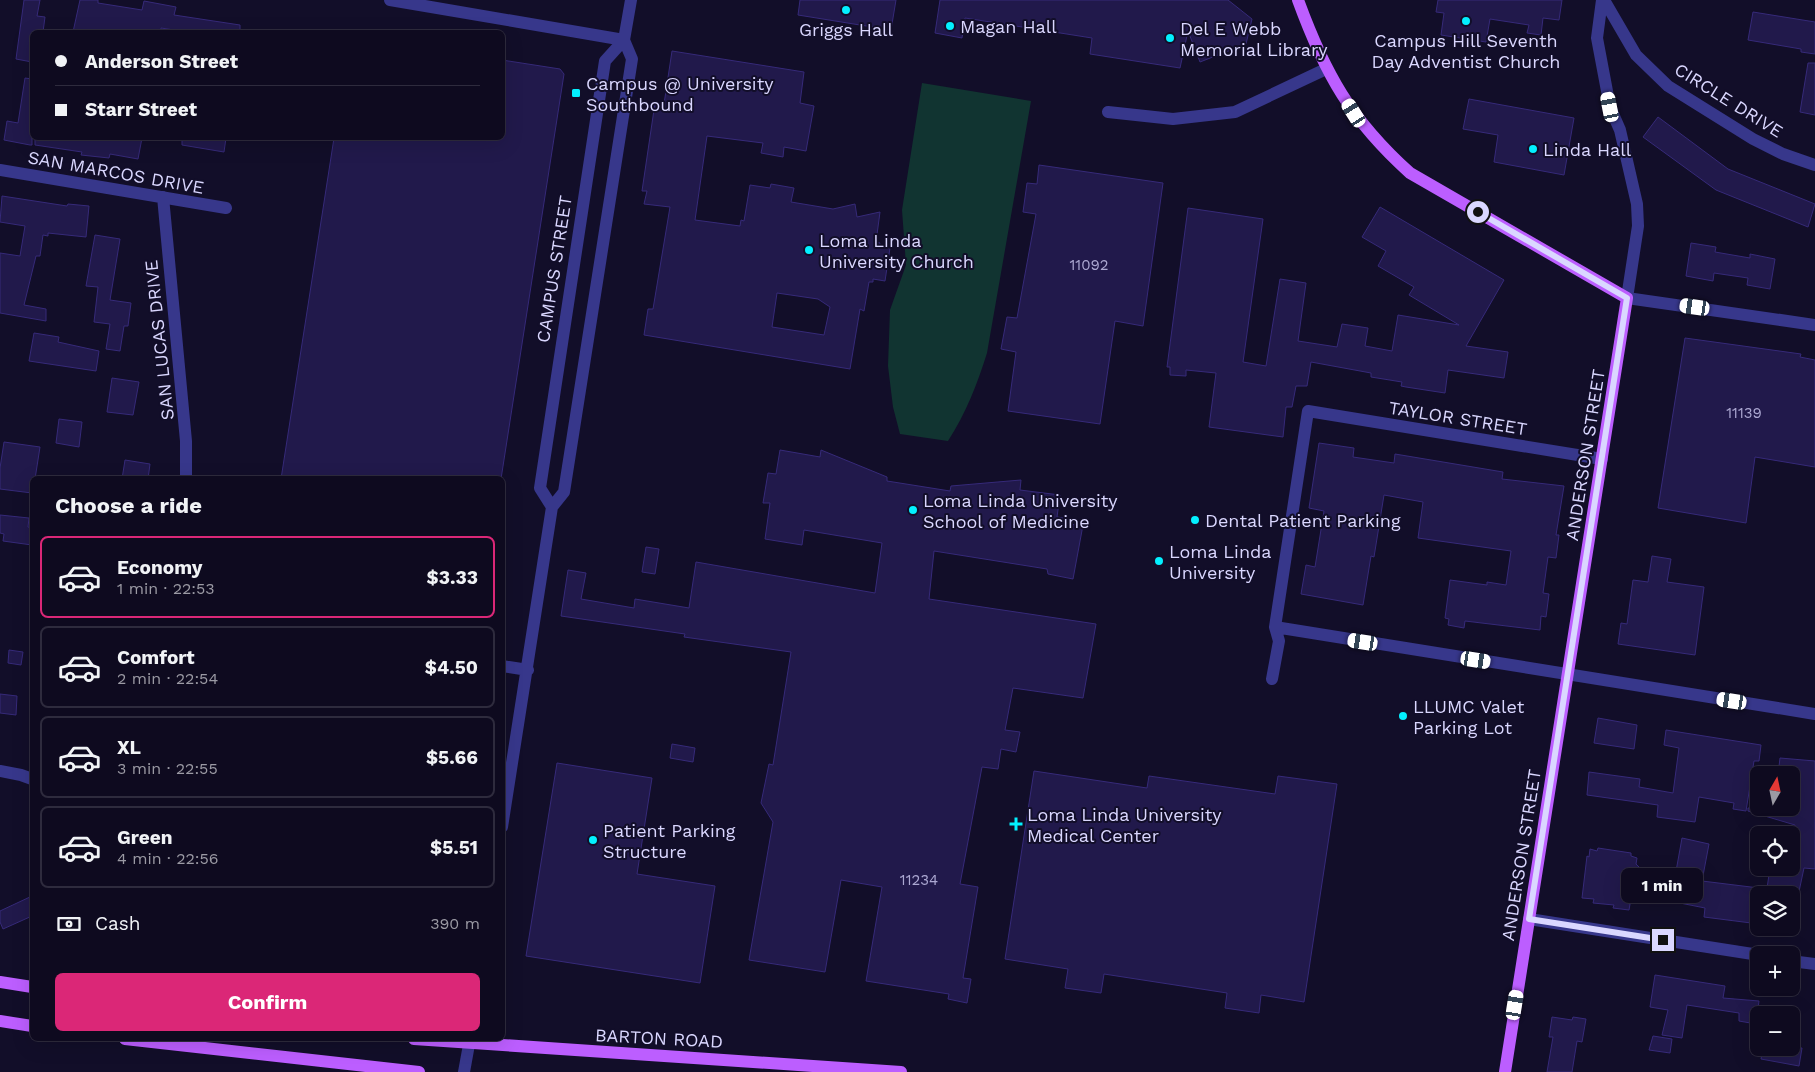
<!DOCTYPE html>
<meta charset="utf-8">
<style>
body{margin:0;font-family:"Work Sans",sans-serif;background:#171328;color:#f1f3f6;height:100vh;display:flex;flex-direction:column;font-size:19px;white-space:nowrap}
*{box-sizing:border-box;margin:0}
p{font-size:16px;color:#9b9aa4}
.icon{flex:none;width:28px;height:28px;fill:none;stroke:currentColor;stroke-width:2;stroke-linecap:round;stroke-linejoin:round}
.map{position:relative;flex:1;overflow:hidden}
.side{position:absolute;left:30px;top:476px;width:475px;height:565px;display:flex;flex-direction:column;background:#0e0a1f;border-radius:8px;box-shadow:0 5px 20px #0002,0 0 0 1px #2e2b3d}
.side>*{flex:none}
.hud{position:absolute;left:30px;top:30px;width:475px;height:110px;border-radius:8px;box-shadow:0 5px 20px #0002,0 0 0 1px #2e2b3d;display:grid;align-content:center;height:110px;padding:0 25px;background:#0e0a1f}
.needle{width:32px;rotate:9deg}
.tools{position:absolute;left:1750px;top:766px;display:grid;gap:10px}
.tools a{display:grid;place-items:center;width:50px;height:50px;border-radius:8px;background:#0e0a1f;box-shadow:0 5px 20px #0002,0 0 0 1px #2e2b3d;font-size:25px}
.end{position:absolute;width:22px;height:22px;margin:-11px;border:6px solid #dad7ff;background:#111;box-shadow:0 0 0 2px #111}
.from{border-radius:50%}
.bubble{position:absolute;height:35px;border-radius:8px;background:#0e0a1f;box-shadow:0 5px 20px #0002,0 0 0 1px #2e2b3d;font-size:16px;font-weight:700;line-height:35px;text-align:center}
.car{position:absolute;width:15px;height:30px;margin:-15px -8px;border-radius:6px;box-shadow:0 0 4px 1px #0007;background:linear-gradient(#fff 24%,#345 0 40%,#fff 0 76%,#345 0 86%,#fff 0)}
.hud b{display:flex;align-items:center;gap:18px;height:48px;font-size:19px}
.hud b+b{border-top:1px solid #2e2b3d}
.hud i{width:12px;height:12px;background:#f1f3f6}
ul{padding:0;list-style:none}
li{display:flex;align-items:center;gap:15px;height:82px;margin:0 10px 8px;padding:0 15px;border:2px solid #2e2b3d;border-radius:8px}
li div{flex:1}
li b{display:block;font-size:19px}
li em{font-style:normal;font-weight:700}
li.selected{border-color:#db2777}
li>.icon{width:45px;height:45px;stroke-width:1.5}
h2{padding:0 25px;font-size:22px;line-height:60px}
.pay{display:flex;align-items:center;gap:12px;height:55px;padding:0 25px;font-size:19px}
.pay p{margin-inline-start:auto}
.action{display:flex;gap:10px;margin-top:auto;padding:10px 25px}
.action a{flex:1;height:58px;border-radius:8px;background:#db2777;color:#fff;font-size:20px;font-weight:700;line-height:58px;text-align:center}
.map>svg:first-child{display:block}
</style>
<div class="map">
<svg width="1815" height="1072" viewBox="0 0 1815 1072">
<rect width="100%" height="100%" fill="#120e29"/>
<!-- green -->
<path fill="#113431" d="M922 83 1031 101 987 353C977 385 966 413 948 441L900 434 893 407 888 366 890 310 906 265 902 210Z"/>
<!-- building -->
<path fill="#21194b" stroke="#362a79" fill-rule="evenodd" d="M24 0H40L37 16 45 17 43 32H32V62L16 59Z
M80 0H98V3L142 10 144 1 176 7 174 15 240 25V32H187L161 28V32H73Z
M800 0H896L891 30 798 15Z
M940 0H1228L1252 19 1246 44 1200 62 1188 31 1180 68 1090 54 1092 38 965 18 962 38 935 33Z
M1438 0H1562L1559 20 1543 18 1541 35 1527 33 1529 25 1490 19 1486 42 1441 35 1444 13 1436 12Z
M1753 12 1815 22V54L1801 52V49L1748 40Z
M672 51 804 72 800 103 814 106 806 151 784 147 783 157 761 153 763 143 707 136 695 220 740 226 741 220 744 221 750 185 770 188 771 184 794 188 791 202 833 209 855 204 857 217 880 212 876 242 880 243 879 246 890 248 885 281 873 279V282H869L864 311 860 309 850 369 644 335 648 309H653L670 207 644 204 647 191H642L655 103 664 104ZM777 293 818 299 830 307 824 335 772 327Z
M502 60 560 69 564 74 501 479H281L334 138H502Z
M1808 63H1815V115L1800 112Z
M25 78 32 79V145H30L4 140 7 121 18 123Z
M1469 99 1574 118 1564 175 1494 162 1498 135 1463 129Z
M1658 117 1728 169 1815 204 1808 227 1716 190 1643 137Z
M35 138H142L138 159 110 154 109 158 81 155 82 152 35 145Z
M182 138H226L224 152 182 145Z
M1039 165 1163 183 1143 326 1115 321 1100 424 1008 411 1016 352 1001 349 1007 317 1017 318 1036 214 1023 212 1027 183 1037 184Z
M2 196 67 206 68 204 89 206 86 237 48 233V236L43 235 40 256H36L24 305 46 309V321L0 313V253L20 256 25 226 0 222Z
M1380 207 1504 280 1466 346 1508 352 1504 378 1448 370 1445 393 1406 387 1401 386 1402 382 1371 377V373L1311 362 1307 386H1296L1292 407H1286L1283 437 1209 427 1216 373 1186 370V376L1170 375V367H1167L1188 208 1263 219 1243 362 1266 366 1280 279 1306 283 1298 341 1337 347 1342 324 1368 328 1365 346 1392 351 1398 315 1459 325 1409 295 1414 287 1378 266 1386 251 1362 237Z
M95 235 120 239 110 300 131 303 128 326H124L120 351 106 349 110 324 94 322 98 287 86 286Z
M1691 243 1716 247 1715 252 1750 258V254L1775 259 1770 289 1747 285 1748 278 1714 273 1713 281 1686 276Z
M34 333 59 337 58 342 99 351 96 371 29 361Z
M1685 338 1801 354 1800 357 1815 360V467L1755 457 1746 523 1658 508Z
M112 378 139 382 133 415 107 412Z
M59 419 82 422 79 447 56 443Z
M4 442 40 447 35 479H32V493L0 489V468Z
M1319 443 1354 448 1353 457 1394 463 1395 454 1503 472 1502 479 1564 486 1556 535H1559L1556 558 1548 557 1543 593 1549 594 1546 617 1541 616 1540 630 1465 621 1464 628 1448 625 1449 619 1445 618 1450 580 1487 585V582L1506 585 1511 551 1418 538 1423 502 1384 495 1374 557 1371 556 1363 605 1301 594 1306 565 1315 567 1324 511 1309 508Z
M780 450 820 457 821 450 887 477V481L950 491 951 486 1021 480 1020 490 1060 495 1057 517 1063 518 1062 524 1083 525 1073 579 1048 574 1047 569 934 551 929 599 1096 624 1083 698 1013 688 1005 730 1020 732 1016 752 1001 749 998 769 982 767 960 884 978 887 963 978 971 979 967 1003 948 999 949 994 866 981 882 887 841 880 825 972 749 960 773 822 761 803 769 764 773 765 791 652 684 637 685 634 561 616 568 570 586 573 581 599 634 608 635 599 689 608 696 562 875 593 882 543 804 530 802 545 765 539 770 503H763L768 473 776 474Z
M125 460 150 464 148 479H122Z
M0 515 29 518 28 527 32 528V545L3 541 4 534 0 533Z
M646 547 659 549 655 574 642 572Z
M1652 556 1671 559 1667 582 1704 587 1695 655 1618 644 1621 623 1627 624 1633 580 1648 582Z
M9 650 23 652 21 665 8 663Z
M0 694 17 696 16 715 0 713Z
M1598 718 1637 725 1634 749 1594 743Z
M1666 730 1761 745 1759 761H1754L1746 811 1733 809 1734 803 1699 797 1695 822 1657 817 1658 805 1587 795 1589 772 1640 779 1639 787 1673 793 1679 748 1664 745Z
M672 744 695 748 693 762 670 758Z
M1780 758 1815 761V869L1804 868 1797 901 1791 900V895H1766L1770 868H1791L1795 825 1748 811V808H1791V775H1778Z
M557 763 652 778 637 874 715 886 700 983 526 956Z
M1034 771 1147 788 1149 776 1275 794 1278 776 1337 784 1304 1002 1261 995 1259 1013 1225 1008 1227 993 1104 974 1101 993 1065 988 1068 969 1005 959Z
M1682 838 1709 844 1702 881 1759 888V924L1704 917 1705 908 1680 903 1682 889 1673 888Z
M1598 848 1631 853V856L1637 858 1636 864 1643 871 1637 878 1634 898H1631L1629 910 1613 908 1614 905 1593 903 1594 899 1582 898 1587 856 1589 857 1590 849 1597 851Z
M32 896V916L3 929 0 922V911Z
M1655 975 1725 986 1723 998 1759 1001 1756 1024 1739 1021V1013L1687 1005 1682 1038 1662 1035 1668 1010 1650 1007Z
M1552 1017 1572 1020 1573 1017 1586 1019 1582 1042 1577 1041 1572 1072H1547L1553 1037H1549Z
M1653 1036 1672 1039 1670 1053 1649 1050Z
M1763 1048H1802L1799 1066 1761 1059Z"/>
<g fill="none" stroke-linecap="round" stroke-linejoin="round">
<!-- minor -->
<path stroke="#37378b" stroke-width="12" d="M390 0 624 40
M1602 0 1597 38 1610 107 1620 130 1637 204 1638 226 1627 298 1815 325
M1604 0 1636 55 1668 86 1753 139 1783 154 1815 165
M1108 112 1173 119 1235 112 1326 69
M0 170 226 208
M163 197 186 441V479
M552 507 540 488 605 61 624 40
M1275 627 1308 411 1602 459
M502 666 528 670
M1272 679 1279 641 1275 627 1815 714
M0 771 21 775 32 779
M502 827 552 507 564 492 632 59 624 40 631 0
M1529 919 1759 955
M1791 961 1815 964
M464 1072 470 1039"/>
<!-- major -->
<path stroke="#bc5eff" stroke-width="12" d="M1298 0C1325 74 1351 120 1410 173L1627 298 1505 1072
M0 982 32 987
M0 1021 32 1026
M125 1039 419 1072
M414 1039 901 1072"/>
</g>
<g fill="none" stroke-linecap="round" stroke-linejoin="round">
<!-- route -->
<path stroke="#dad7ff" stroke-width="6" d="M1478 212 1627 298 1529 919 1663 940"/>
</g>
<!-- markers -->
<g fill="#03f0ff" stroke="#120e29" stroke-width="2">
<circle cx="846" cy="10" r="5"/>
<circle cx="1466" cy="21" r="5"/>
<circle cx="950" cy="26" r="5"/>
<circle cx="1170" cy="38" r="5"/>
<rect x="571" y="88" width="10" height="10" rx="2.5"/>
<circle cx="1533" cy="149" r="5"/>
<circle cx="809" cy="250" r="5"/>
<circle cx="913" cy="510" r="5"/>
<circle cx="1195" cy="520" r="5"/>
<circle cx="1159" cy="561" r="5"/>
<circle cx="1403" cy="716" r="5"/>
<path d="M1013.5 816.5h5v5h5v5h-5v5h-5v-5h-5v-5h5z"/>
<circle cx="593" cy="840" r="5"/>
</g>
<g text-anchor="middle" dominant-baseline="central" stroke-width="4" stroke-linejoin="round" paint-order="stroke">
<!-- number labels -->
<g font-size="15" fill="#aca8d2">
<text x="1089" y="265">11092</text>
<text x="1744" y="413">11139</text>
<text x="919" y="880">11234</text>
</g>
<!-- poi labels -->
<g font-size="18" fill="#dad7ff" stroke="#120e29" text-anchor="start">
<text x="960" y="26">Magan Hall</text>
<text x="1180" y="28">Del E Webb<tspan x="1180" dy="21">Memorial Library</tspan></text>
<text x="846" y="29" text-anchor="middle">Griggs Hall</text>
<text x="1466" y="40" text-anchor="middle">Campus Hill Seventh<tspan x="1466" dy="21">Day Adventist Church</tspan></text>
<text x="586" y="83">Campus @ University<tspan x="586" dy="21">Southbound</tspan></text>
<text x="1543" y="149">Linda Hall</text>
<text x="819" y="240">Loma Linda<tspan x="819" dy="21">University Church</tspan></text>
<text x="923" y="500">Loma Linda University<tspan x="923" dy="21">School of Medicine</tspan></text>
<text x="1205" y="520">Dental Patient Parking</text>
<text x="1169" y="551">Loma Linda<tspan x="1169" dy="21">University</tspan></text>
<text x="1413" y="706">LLUMC Valet<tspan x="1413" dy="21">Parking Lot</tspan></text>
<text x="1027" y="814">Loma Linda University<tspan x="1027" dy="21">Medical Center</tspan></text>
<text x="603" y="830">Patient Parking<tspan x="603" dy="21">Structure</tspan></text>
</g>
<!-- street labels -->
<g font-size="18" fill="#dad7ff" stroke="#120e29">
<text transform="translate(1729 100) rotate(32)">CIRCLE DRIVE</text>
<text transform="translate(116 172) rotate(10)">SAN MARCOS DRIVE</text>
<text transform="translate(554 269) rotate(-81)">CAMPUS STREET</text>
<text transform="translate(159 340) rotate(-96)">SAN LUCAS DRIVE</text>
<text transform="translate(1458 418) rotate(9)">TAYLOR STREET</text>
<text transform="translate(1585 455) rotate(-81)">ANDERSON STREET</text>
<text transform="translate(1521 855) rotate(-81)">ANDERSON STREET</text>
<text transform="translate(659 1038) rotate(3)">BARTON ROAD</text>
</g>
</g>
</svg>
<div class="tools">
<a><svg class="needle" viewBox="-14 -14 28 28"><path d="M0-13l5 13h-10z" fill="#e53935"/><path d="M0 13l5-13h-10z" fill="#9b9aa4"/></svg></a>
<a><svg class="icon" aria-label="locate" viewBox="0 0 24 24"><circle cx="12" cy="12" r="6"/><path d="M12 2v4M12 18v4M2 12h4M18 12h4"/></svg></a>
<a><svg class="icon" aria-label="layers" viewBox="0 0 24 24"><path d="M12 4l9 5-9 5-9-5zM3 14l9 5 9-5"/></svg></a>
<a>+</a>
<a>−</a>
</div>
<i class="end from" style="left:1478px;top:212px"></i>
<i class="end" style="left:1663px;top:940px"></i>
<div class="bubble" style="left:1621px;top:868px;width:82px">1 min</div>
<i class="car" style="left:1610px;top:107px;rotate:349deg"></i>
<i class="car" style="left:1354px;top:113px;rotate:328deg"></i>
<i class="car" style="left:1695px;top:307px;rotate:278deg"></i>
<i class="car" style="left:1363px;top:642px;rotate:279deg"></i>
<i class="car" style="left:1476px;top:660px;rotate:99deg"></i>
<i class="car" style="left:1732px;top:701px;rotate:279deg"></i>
<i class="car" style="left:1515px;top:1005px;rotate:9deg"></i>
<div class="hud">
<b><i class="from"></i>Anderson Street</b>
<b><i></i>Starr Street</b>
</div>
<section class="side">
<h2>Choose a ride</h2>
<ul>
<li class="selected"><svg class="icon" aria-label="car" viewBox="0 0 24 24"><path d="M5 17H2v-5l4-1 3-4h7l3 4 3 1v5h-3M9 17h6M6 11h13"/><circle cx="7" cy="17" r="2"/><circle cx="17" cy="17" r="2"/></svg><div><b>Economy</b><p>1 min · 22:53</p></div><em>$3.33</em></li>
<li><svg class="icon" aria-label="car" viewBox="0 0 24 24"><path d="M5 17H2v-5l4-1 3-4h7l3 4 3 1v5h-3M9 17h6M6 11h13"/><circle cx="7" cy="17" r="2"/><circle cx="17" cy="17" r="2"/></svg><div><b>Comfort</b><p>2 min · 22:54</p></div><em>$4.50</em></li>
<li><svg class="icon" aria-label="car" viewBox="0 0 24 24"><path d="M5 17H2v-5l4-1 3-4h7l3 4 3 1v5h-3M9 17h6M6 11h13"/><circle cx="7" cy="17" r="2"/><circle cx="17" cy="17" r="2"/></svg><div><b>XL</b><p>3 min · 22:55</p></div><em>$5.66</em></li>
<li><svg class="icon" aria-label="car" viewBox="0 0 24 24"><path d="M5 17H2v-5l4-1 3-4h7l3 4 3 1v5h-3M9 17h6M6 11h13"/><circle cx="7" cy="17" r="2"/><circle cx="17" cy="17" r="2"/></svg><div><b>Green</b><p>4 min · 22:56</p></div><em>$5.51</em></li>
</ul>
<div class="pay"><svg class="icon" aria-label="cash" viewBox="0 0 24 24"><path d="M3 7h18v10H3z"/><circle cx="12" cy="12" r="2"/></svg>Cash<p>390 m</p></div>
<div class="action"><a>Confirm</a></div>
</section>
</div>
